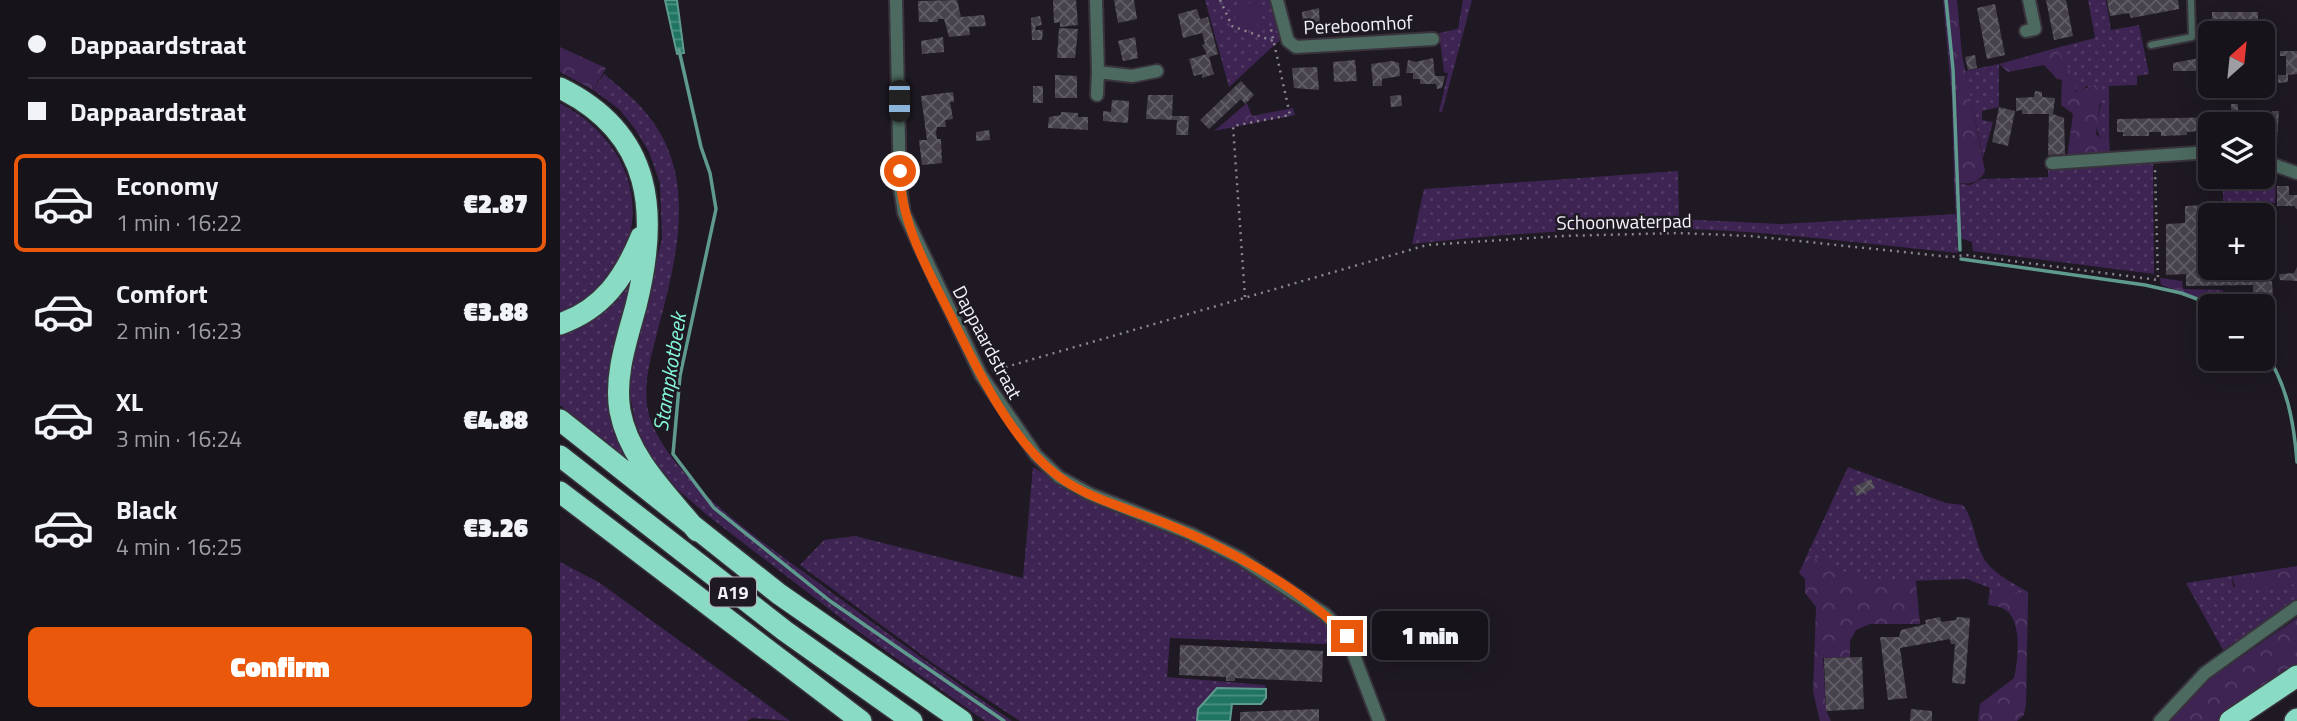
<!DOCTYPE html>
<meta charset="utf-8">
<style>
body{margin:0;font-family:"Titillium Web",sans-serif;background:#1f1c23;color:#f1f3f6;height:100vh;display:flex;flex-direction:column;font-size:26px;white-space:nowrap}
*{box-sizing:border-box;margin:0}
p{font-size:23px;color:#9e9ea2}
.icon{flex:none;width:38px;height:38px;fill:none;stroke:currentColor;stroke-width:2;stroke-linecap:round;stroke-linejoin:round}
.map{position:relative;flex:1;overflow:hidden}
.sheet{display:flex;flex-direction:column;background:#16131a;width:560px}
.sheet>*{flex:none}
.guide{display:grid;align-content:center;height:154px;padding:0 28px;background:#16131a}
.needle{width:46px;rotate:27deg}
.fabs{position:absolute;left:1638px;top:21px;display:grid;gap:14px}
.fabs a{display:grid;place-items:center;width:77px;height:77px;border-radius:10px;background:#16131a;box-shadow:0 7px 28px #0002,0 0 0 2px #353239;font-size:35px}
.end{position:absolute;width:32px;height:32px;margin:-16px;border:9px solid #ea580c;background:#fff;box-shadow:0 0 0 4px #fff}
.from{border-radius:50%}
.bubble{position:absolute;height:49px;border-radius:10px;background:#16131a;box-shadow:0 7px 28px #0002,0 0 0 2px #353239;font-size:23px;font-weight:800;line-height:49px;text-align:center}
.car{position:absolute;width:21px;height:42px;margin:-21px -10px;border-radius:9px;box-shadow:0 0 5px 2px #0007;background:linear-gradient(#222 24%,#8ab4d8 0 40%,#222 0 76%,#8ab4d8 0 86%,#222 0)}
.guide b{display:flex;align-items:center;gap:24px;height:66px;font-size:26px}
.guide b+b{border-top:2px solid #353239}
.guide i{width:18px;height:18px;background:#f1f3f6}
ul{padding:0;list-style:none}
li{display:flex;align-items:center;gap:21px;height:98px;margin:0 14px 10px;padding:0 14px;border:4px solid transparent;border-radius:10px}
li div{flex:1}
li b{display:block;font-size:26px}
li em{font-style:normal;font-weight:800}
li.active{border-color:#ea580c}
li>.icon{width:63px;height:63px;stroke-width:1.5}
.action{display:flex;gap:14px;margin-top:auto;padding:14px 28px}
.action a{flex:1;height:80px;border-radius:10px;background:#ea580c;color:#fff;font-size:28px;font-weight:800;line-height:80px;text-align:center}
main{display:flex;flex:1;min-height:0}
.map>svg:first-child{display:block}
</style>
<main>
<section class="sheet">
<div class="guide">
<b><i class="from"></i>Dappaardstraat</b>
<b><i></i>Dappaardstraat</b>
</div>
<ul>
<li class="active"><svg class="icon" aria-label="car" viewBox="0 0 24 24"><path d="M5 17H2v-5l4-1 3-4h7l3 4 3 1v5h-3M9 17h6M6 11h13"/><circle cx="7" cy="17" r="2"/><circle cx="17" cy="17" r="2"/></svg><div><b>Economy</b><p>1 min · 16:22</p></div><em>€2.87</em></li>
<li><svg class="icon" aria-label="car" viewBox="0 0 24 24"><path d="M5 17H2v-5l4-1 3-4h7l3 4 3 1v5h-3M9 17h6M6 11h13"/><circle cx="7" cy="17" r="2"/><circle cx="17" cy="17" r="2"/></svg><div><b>Comfort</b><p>2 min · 16:23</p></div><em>€3.88</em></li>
<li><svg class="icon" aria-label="car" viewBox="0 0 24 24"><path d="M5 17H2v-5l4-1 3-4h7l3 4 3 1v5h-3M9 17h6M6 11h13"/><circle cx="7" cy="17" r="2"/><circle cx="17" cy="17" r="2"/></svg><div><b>XL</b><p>3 min · 16:24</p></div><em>€4.88</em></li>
<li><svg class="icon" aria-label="car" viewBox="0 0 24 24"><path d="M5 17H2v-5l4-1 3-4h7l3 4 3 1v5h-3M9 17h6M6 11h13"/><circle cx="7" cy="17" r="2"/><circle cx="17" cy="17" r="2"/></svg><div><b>Black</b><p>4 min · 16:25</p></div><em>€3.26</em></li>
</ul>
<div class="action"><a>Confirm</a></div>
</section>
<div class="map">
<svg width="1737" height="721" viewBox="0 0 1737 721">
<defs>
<pattern id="grass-dots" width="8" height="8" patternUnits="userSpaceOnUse" patternTransform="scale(1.75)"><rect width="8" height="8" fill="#3e2453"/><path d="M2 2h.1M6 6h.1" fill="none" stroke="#513a64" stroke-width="1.8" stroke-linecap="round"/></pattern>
<pattern id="forest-crowns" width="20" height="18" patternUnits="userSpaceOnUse" patternTransform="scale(1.75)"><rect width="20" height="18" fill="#3e2453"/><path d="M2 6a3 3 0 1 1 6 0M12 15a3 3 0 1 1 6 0" fill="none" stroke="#513a64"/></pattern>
<pattern id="water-rules" width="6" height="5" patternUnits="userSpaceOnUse" patternTransform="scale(1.75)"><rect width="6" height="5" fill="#1f7561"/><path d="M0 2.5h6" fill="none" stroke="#4b9080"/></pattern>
<pattern id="building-cross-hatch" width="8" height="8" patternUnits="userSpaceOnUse" patternTransform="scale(1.75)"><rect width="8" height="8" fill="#47424c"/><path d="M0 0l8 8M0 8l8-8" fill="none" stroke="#625e67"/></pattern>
</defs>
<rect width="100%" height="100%" fill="#1e1922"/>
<!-- grass -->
<path fill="url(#grass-dots)" d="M645 0H710L720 40 669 87Z
M903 0H912L882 112H879L888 73 884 72 879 33 898 29Z
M1528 0H1546L1551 30 1579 25 1589 74 1577 76V85L1549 86V137L1540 138 1536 126 1541 104 1527 86 1519 92 1514 89 1496 48 1535 38Z
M1439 64V107L1422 111V120L1433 122 1423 158 1405 71Z
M44 74C58 86 74 98 86 113 142 179 114 267 95 341 88 367 81 398 92 424 120 489 210 547 267 589 328 634 389 678 452 721H425L299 632 147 515 117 489 90 456 77 432 69 389 78 333 102 239 100 183 89 152 75 129 59 109 33 90Z
M0 103C95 153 99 267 0 313Z
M1593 161 1594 274 1413 251 1412 242 1397 237 1398 253C1327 246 1257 237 1186 232 1075 224 963 232 852 244L864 189 1118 171 1119 219 1222 224 1396 214 1394 183 1410 185 1422 179 1488 177V168Z
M1703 167 1716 171 1715 203H1663V177H1703Z
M74 270 58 349 77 468 0 405V332Z
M473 467 532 501 665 555 767 622 782 641 764 644 610 638 607 677 705 685 706 689 657 688 638 709 637 721H460L378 667 240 565 264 540 295 536 463 578Z
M1288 467 1386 503 1403 505C1415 522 1414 540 1423 557 1432 573 1453 583 1468 592V599L1461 593 1430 588 1407 579 1321 582 1301 580 1247 555Z
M0 562 40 583 230 721 192 718 187 721H0Z
M1672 576 1673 587 1737 584V601L1663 650 1626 583Z"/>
<!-- forest -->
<path fill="url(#forest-crowns)" d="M1383 0H1397L1402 55 1425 171C1419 185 1408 184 1394 183L1392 99Z
M0 47 46 68 33 90 0 72Z
M1496 48 1517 82 1516 92 1535 85 1541 93 1536 134 1540 138 1549 137 1550 155 1507 158 1513 114 1501 105 1502 80 1497 79 1484 65 1448 72 1439 64Z
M687 103 692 116 733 108 735 115 654 131Z
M1600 278 1622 281 1623 289 1663 290 1666 304 1682 306H1661L1601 285Z
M1247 555 1301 580 1356 581 1360 624H1310L1296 630 1290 641V657L1263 658 1266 710 1271 721H1260L1253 692 1256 607 1245 593V579L1239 573Z
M1737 566V584L1676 590 1672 576Z
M1430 588 1461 593 1468 599 1466 704 1464 715 1457 721H1418L1420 704 1454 678C1458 661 1463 619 1444 609 1440 606 1432 606 1428 605Z
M1737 618V668L1659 721H1609L1648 680Z"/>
<!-- pitch -->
<path fill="#3e2453" d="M675 16a13 13 0 1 1 26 0a13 13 0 1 1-26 0Z"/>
<!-- water -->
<path fill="url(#water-rules)" stroke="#5f9a8f" stroke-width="2" d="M105 0H117L124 53 117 54Z
M657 688 706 689V698L701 704H672L670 721H637L638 709Z"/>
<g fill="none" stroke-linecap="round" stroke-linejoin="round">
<!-- stream -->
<path stroke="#5f9a8f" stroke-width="3.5" d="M1386 0 1393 69 1400 250
M119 50 141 147 150 173 156 209 120 376 113 454 154 508 270 601 444 721
M1401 259 1585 285 1621 293 1656 306
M1703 349C1727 383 1734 422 1737 462"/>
</g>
<!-- building -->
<path fill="url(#building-cross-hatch)" d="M397 0 401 17 424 15 426 26 409 27 410 35 389 37 384 19H378V22H359L358 1Z
M493 0H516L518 25 500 27V22L494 23Z
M554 0H574L577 19 558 23Z
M1486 0H1506L1513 36 1494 40Z
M1547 0H1618L1619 9 1571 18 1569 13 1550 16Z
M1435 4 1445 55 1427 59 1417 8Z
M759 8 760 28 743 26 742 12Z
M637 9 640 19 648 17 658 54 649 57 654 74 642 78V74L634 76 629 59 647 54 642 45 645 44 642 33 623 38 618 14Z
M1652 12H1698V23H1679V33H1652Z
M480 16 482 25 476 26 475 30H483L482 40H472L471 18Z
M499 28 518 29 515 58H497Z
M383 37 384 52 362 54 361 41Z
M575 37 578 58 563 61 558 41Z
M1720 51H1737V74L1728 75V82L1718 83V75H1726V56H1720Z
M1415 55 1417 68 1408 70 1405 57Z
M1650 56V71H1613V63Z
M873 58 875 76H885L882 88 877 89 876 84H860V79H853V73H846L848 60 856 62Z
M795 60 797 81 774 82 773 62Z
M832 61 839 63 840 76 822 79V86H813L811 64Z
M757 67 759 90 734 88 732 68Z
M495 75 517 76V98H495Z
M681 81 694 95 685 104 681 99 649 129 640 120Z
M473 86H483V103H473Z
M1475 91 1482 92V97L1495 98 1493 114 1504 118 1505 154 1488 155 1489 114H1462V110L1456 111V98L1474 97Z
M393 92 394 102H390L393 119 385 120 386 127H377L376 133 377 139H381L382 163 362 165 359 140H367L361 96Z
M588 95H613L612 116H629L628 135H616L617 120 586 119Z
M841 95 842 106 831 107 830 96Z
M552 100 569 101 568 123 543 121V111L551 112Z
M1671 104H1678V114L1691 112V117H1703V124H1650V135H1640V131L1627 132V135L1601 136V132H1589V136H1563V132H1557V119L1672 117Z
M1439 107 1455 111 1448 146 1432 142Z
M1712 111H1719L1717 139 1703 140V126L1712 125Z
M501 112 518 113V117H528V130L488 128 489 117 501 115Z
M429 130 430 140 416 141V132Z
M1717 186H1729V195H1737V209L1734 206H1717Z
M1645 205 1673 207V215H1650V268H1693V282L1712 281 1713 298H1693V285L1626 286V274L1606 275V224L1625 223V206Z
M1737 267V281L1720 280 1719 274 1734 273Z
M1311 479 1315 488 1297 496 1293 487Z
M1380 617 1381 622 1396 620 1397 617 1410 618 1405 684 1392 683 1395 644H1391L1390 639 1340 648 1347 698 1328 700 1320 637H1339L1341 630 1366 624 1365 620Z
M620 645 763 651 762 682 675 678V681H666V677L619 675Z
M1302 657 1304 709 1266 711 1264 658Z
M759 709V721H680V712Z
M1351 709 1372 711V721H1350Z"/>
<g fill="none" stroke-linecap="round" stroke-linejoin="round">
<defs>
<path id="service" d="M1591 45 1632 37 1631 0"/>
<path id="minor" d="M336 0 340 188 344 213 421 375 476 455 499 477 530 494 631 534 680 558 765 614 787 637 819 721
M536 0 538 72 572 76 597 71
M717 0 728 41 736 47 873 39
M1466 31 1475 29 1469 0
M537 95 538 72
M1703 161 1737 173
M1492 163 1650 152
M1600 721 1645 673 1737 607"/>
<path id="motorway" d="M0 88C94 134 99 214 76 306 67 339 54 376 60 411 69 459 107 494 137 531
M0 324C43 309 64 278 81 237
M0 420 219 594 402 721
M0 456 225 631 352 721
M0 492 301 721
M1670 721 1737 676
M1735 721 1737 719"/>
</defs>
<!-- service casing -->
<use href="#service" stroke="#38333c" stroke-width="10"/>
<!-- minor casing -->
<use href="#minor" stroke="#38333c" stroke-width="16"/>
<!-- motorway casing -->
<use href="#motorway" stroke="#38333c" stroke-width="24"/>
<!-- path -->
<path stroke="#8b878f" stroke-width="2.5" stroke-dasharray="2 5" stroke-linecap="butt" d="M660 0 672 26 713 41
M685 297 673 126 730 115 710 25
M432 371 867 245 1001 236 1119 233 1191 236 1391 257 1406 255 1598 280 1595 168"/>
<!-- service -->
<use href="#service" stroke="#4c6a60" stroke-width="6"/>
<!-- minor -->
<use href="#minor" stroke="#4c6a60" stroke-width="12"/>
<!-- motorway -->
<use href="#motorway" stroke="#8adbc3" stroke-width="21"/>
</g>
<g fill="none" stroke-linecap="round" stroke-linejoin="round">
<!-- route -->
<path stroke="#ea580c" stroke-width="9" d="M340 171C340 222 368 270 390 314 416 367 450 440 498 476 528 499 570 509 604 523 671 550 737 585 787 636"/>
</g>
<g text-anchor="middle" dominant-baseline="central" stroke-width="5" stroke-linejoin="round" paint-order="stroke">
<!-- shield labels -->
<rect fill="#1e1922" stroke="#b4b1b8" stroke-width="2" x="150" y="577.5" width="46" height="29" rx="5"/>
<g font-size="18" font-weight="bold" fill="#f5f2f9">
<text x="173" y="592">A19</text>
</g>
<!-- street labels -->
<g font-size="19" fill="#f5f2f9" stroke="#1e1922">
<text transform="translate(798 24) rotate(-3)">Pereboomhof</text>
<text transform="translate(1064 221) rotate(-1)">Schoonwaterpad</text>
<text transform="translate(428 342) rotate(62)">Dappaardstraat</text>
</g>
<!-- water labels -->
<g font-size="21" font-style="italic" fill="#85f9d8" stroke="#1e1922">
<text transform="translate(109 372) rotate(-81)">Stampkotbeek</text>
</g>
</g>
</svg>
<div class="fabs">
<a><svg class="needle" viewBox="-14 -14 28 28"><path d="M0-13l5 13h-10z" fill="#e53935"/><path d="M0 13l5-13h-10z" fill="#9e9ea2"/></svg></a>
<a><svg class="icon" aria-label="layers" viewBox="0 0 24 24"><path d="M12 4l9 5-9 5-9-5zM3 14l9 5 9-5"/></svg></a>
<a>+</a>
<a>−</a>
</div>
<i class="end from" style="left:340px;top:171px"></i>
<i class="end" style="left:787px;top:636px"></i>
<div class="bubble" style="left:812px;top:611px;width:116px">1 min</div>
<i class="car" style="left:339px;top:101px;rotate:180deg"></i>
</div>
</main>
